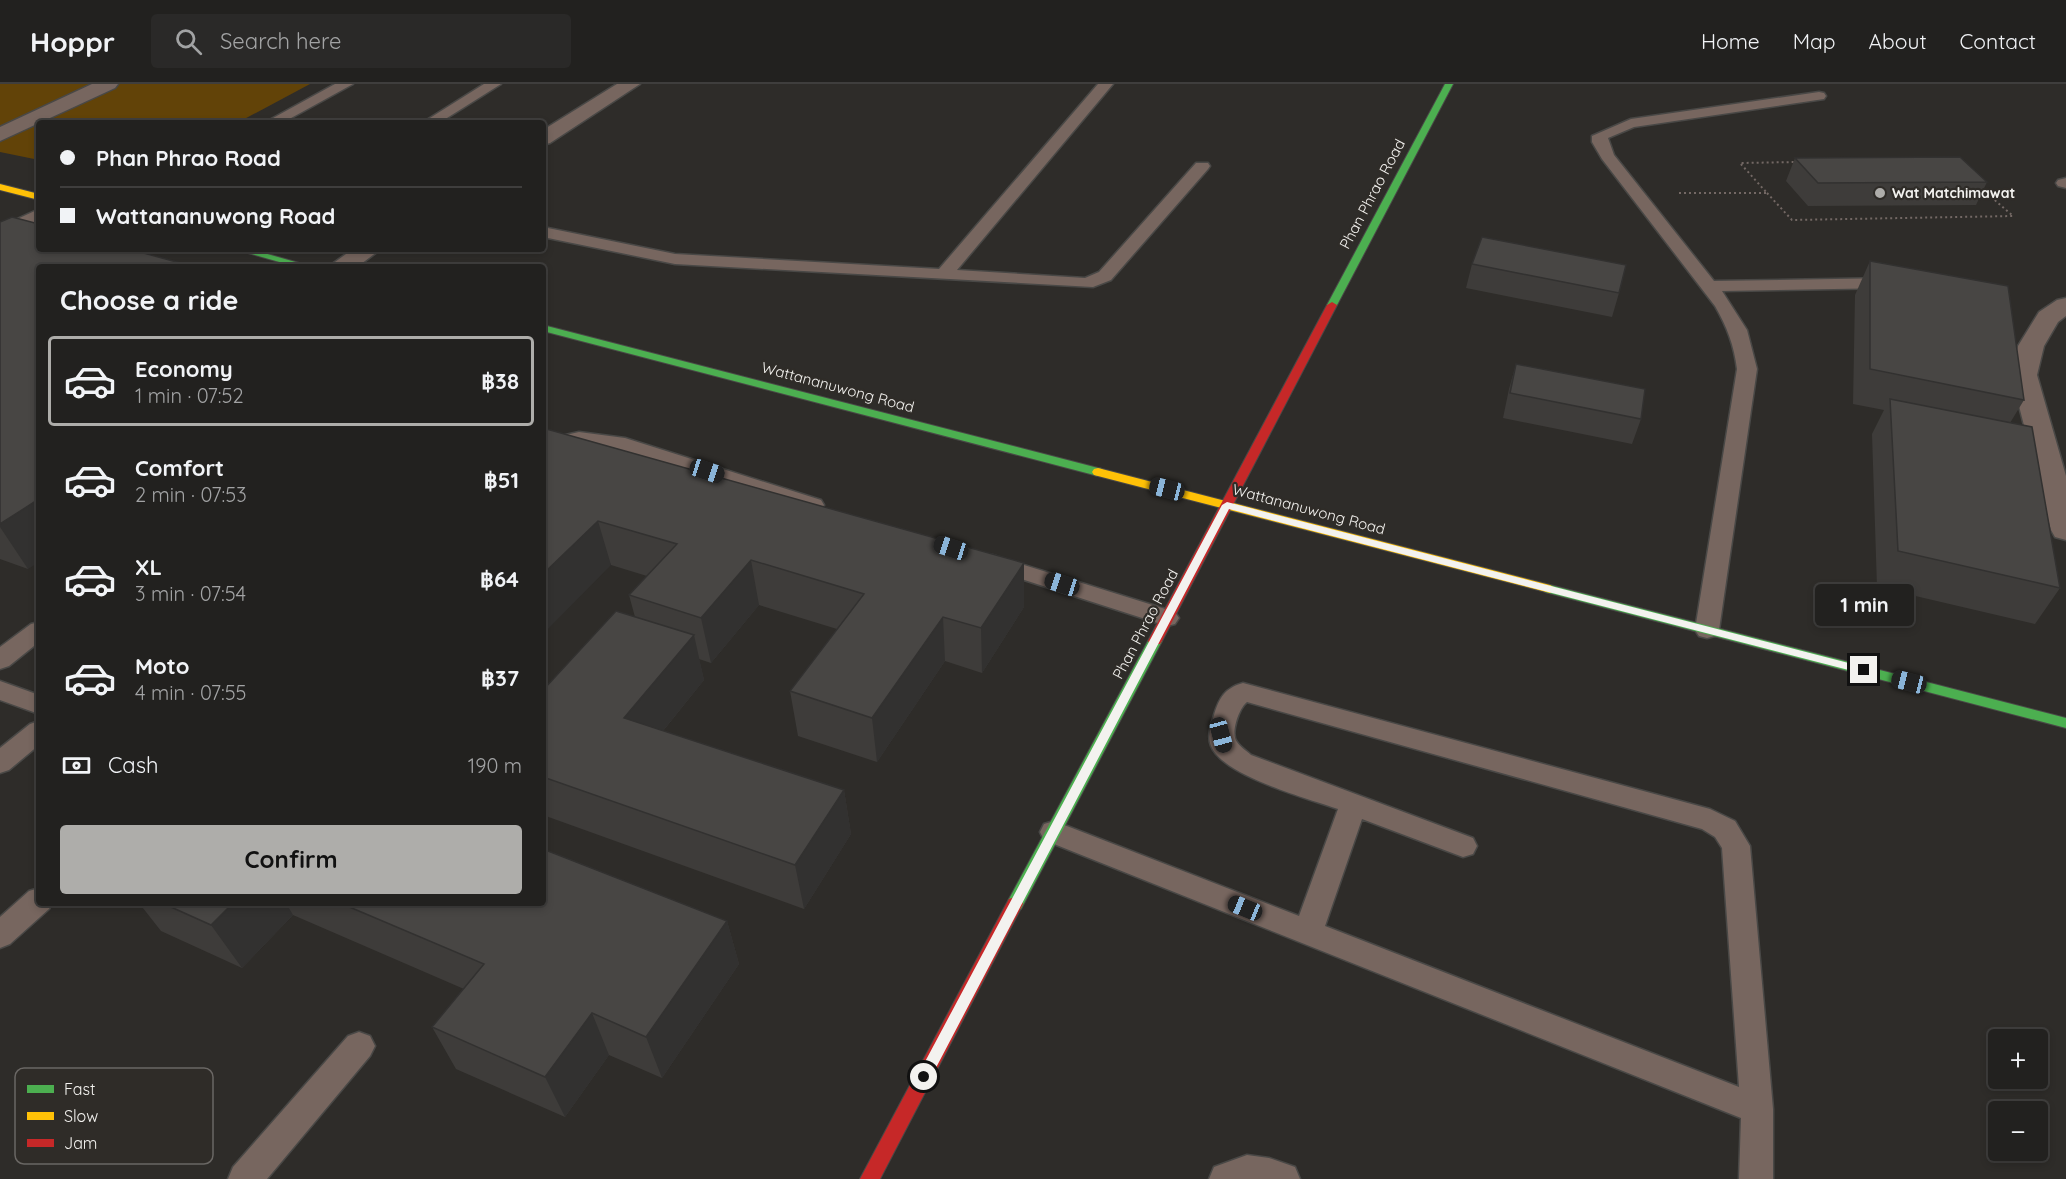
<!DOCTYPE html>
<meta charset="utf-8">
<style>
body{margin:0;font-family:Quicksand,sans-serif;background:#2a2928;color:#f1f3f6;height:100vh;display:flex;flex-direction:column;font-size:22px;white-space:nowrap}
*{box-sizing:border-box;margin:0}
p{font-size:20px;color:#a2a3a4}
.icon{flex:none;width:33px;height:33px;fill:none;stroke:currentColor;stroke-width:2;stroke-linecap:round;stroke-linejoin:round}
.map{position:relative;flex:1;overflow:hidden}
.details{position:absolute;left:36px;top:180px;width:510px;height:642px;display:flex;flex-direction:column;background:#22211f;border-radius:6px;box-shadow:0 3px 9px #0003,0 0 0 2px #3f3e3d}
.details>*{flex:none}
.top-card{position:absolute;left:36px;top:36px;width:510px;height:132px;border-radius:6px;box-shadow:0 3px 9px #0003,0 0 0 2px #3f3e3d;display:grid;align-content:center;height:132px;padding:0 24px;background:#22211f}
.controls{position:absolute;left:1988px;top:945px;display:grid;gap:12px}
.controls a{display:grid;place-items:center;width:60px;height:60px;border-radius:6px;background:#22211f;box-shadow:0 3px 9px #0003,0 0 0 2px #3f3e3d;font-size:30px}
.end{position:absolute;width:27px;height:27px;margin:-14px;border:8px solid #f3f2ef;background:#111;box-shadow:0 0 0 3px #111}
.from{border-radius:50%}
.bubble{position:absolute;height:42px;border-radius:6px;background:#22211f;box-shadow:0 3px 9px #0003,0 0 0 2px #3f3e3d;font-size:20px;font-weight:700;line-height:42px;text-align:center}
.car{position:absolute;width:18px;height:36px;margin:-18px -9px;border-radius:8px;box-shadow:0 0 4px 2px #0007;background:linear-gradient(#222 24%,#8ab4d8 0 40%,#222 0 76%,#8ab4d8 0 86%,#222 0)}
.top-card b{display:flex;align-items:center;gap:21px;height:57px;font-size:22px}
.top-card b+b{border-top:2px solid #3f3e3d}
.top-card i{width:15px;height:15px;background:#f1f3f6}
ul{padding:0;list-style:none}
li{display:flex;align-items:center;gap:18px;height:90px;margin:0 12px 9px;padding:0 12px;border:3px solid transparent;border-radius:6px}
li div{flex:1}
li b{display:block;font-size:22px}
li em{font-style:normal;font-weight:700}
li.on{border-color:#aeadaa}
li>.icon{width:54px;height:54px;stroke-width:1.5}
h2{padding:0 24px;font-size:27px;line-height:72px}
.pay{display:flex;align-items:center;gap:15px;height:66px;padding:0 24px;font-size:22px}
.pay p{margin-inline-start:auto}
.action{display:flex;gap:12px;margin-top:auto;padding:12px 24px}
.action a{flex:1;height:69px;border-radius:6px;background:#aeadaa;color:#111;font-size:24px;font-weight:700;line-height:69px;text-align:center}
header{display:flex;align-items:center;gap:36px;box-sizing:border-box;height:84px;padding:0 30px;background:#22211f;border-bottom:2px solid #3f3e3d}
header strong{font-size:28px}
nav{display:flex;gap:33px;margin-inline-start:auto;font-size:21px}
.search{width:420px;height:54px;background:#2a2928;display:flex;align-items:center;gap:15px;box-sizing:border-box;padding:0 21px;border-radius:6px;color:#a2a3a4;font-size:22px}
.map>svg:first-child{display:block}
</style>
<header>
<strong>Hoppr</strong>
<div class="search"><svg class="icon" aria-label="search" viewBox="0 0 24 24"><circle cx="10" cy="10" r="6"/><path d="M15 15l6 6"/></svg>Search here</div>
<nav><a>Home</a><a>Map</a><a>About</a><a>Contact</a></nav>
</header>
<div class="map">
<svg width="2066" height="1095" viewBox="0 0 2066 1095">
<rect width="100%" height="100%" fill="#2e2c29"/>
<!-- green -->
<path fill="#624308" d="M0 0H310L237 39H39V76L0 68Z"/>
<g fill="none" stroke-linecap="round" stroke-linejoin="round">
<defs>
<path id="lane" d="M335 0H353L282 39H264Z
M484 0H501L439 39H422Z
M1098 0H1113L957 186 1085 194 1099 188 1196 79H1208L1210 82 1208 85 1111 196 1093 203 675 180 543 153V143L675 170 939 185Z
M1819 8 1824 9 1826 12 1824 15 1634 43 1608 54 1614 71 1714 197 1891 194 1900 199 1891 204 1722 207 1747 246 1757 285 1719 546 1715 552 1707 554 1699 552 1695 546 1737 285C1734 261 1727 243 1715 222L1602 75 1592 58V52L1631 35Z
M2066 94V104L2058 102 2056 99 2058 96Z
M39 125V136L0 154V143Z
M579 348 625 354 821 416 824 421 821 426H805L615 364 570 361 543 371V356Z
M992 471 1175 528 1179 534 1175 540 1167 542 984 483 981 478 984 473Z
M39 538V558L9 582 0 585V563L31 540Z
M0 597 39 611V630L0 616Z
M1243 599 1710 725 1735 737 1750 762 1773 1025V1095H1739L1741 1034 1044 756 1040 748 1044 740 1054 737 1299 832 1338 725C1307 714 1223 692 1211 662 1207 651 1211 642 1214 631 1219 614 1225 604 1243 599ZM1247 618 1702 745 1715 753 1722 764 1739 1003 1325 842 1362 735 1463 773 1473 770 1477 762 1473 754 1251 671C1247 667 1240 663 1237 658 1230 650 1239 624 1247 618Z
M39 637V661L9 686 0 689V664L30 640Z
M39 804V819H52L49 825 10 860 0 864V833L29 807Z
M359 948 370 952 375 962 370 972 267 1095H228L233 1083 348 952Z
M1247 1071 1269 1074 1295 1083 1300 1095H1209L1214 1083Z"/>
<path id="street" d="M92 0H118L115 4 0 57V43Z
M617 0H640L550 59 543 61V46Z
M353 165H381L357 183H328Z
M2066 214V232L2058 238 2044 262 2037 291 2066 392V456L2055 453 2051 446 2011 291 2018 262 2039 228 2057 216Z"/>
<path id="fast" d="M1445 0H1453L1337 221 1332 224 1328 223 1327 221Z
M234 165H250L313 183H297Z
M543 241 1102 385 1104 388 1098 392 543 247Z
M1550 501 2066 634V644L1545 508 1543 505Z
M1155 552 1162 557 1021 825 1015 827 1009 825 1007 820 1009 815 1148 557Z"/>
<path id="slow" d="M0 100 39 110V116L0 106Z
M1098 384 1550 501 1557 505 1550 509 1094 391 1092 388 1094 385Z"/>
<path id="jam" d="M1332 218 1337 221 1162 557 1160 560H1150L1148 557 1327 221Z
M1015 813 1021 815 1023 820 880 1095H860L1009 815Z"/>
</defs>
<!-- lane casing -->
<use href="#lane" stroke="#494846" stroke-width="3"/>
<!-- street casing -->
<use href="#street" stroke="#494846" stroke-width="3"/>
<!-- fast casing -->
<use href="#fast" stroke="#494846" stroke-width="2"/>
<!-- slow casing -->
<use href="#slow" stroke="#494846" stroke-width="2"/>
<!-- jam casing -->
<use href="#jam" stroke="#494846" stroke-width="2"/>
<!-- path -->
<path stroke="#736864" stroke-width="2" stroke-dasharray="2 3" stroke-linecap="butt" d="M1679 109H1767L1740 79 1798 78
M1767 109 1792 136 2013 132 1981 104"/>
<!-- lane -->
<use href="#lane" fill="#77665f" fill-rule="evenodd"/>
<!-- street -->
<use href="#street" fill="#77665f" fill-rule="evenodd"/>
<!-- fast -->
<use href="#fast" fill="#4caf50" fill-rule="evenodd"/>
<!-- slow -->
<use href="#slow" fill="#ffc107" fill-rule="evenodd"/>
<!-- jam -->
<use href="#jam" fill="#c62828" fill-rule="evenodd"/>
</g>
<!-- wall -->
<path fill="#3e3c3a" d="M1795 74 1987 98 1976 121 1808 122 1786 97Z
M0 138 28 485 0 475Z
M1870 177 2024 316 2010 339 2060 504 2035 540 1877 503 1872 350 1884 326 1853 320 1855 211Z
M1472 180 1619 209 1612 233 1466 204Z
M1516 280 1641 335 1632 360 1503 334 1509 305Z
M543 344 1024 523 982 589 945 577 877 678 798 652 790 607 837 545 759 521 711 579 699 575 704 596 663 647 844 706 851 750 804 825 543 731V605H544L635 533 629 511 647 492 611 481Z
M139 819H543L727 837 739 880 662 994 609 971 565 1033 456 985 432 943 464 905 293 831 242 884 161 847Z"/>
<!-- shaded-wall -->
<path fill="#323130" d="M39 415V478L28 485 0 443V440Z
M598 437 611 481 543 550V490Z
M751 476 759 521 711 579 701 534Z
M1024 479V523L982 589 981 544Z
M943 533 945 577 877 678 872 634Z
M694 551 704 596 637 679 624 634Z
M844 706 851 750 804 825 795 781Z
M233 819H286L293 831 242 884 211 841Z
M727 837 739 880 662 994 646 953Z
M592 929 609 971 565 1033 545 993Z"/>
<!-- building -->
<path fill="#484644" stroke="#323130" stroke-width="1.5" d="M1960 73 1987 98 1818 99 1795 74Z
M12 133 39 140V165H129L195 183H39V415L0 440V138Z
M1482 153 1626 181 1619 209 1472 180Z
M1870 177 2008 202 2024 316 1870 285Z
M1516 280 1645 305 1641 335 1510 309Z
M1890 315 2032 343 2060 504 1898 467Z
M543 344 1024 479 981 544 943 533 872 634 790 607 864 510 751 476 701 534 629 511 677 460 598 437 543 490Z
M616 527 694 551 624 634 844 706 795 781 543 693V605H544Z
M543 765 727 837 646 953 592 929 545 993 432 943 484 880 340 819H543Z
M162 819H233L211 841Z"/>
<!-- route -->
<path fill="#f3f2ef" d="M1227 418 1864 583 1869 586 1864 590 1229 425 929 997H919V989L1222 421Z"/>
<!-- markers -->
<circle fill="#aeadaa" stroke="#2f2c28" stroke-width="2" cx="1880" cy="109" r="6"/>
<g text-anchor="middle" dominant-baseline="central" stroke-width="4.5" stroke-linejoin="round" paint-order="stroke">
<!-- far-poi labels -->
<g font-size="14" font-weight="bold" fill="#f3f2ef" stroke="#2f2c28" text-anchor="start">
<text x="1892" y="109">Wat Matchimawat</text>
</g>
<!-- street labels -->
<g font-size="15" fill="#f3f2ef" stroke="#2f2c28">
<text transform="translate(1372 110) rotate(-62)">Phan Phrao Road</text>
<text transform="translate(838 303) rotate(15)">Wattananuwong Road</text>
<text transform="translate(1309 425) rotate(15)">Wattananuwong Road</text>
<text transform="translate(1145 540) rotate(-62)">Phan Phrao Road</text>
</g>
</g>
<!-- legend -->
<rect x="15" y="984" width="198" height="96" rx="9" fill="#2f2c28" stroke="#6a6764" stroke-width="1.5"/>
<rect x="27" y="1001" width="27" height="8" fill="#4caf50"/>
<rect x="27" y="1028" width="27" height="8" fill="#ffc107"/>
<rect x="27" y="1055" width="27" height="8" fill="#c62828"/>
<g font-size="16" fill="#f3f2ef">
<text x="64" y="1011">Fast</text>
<text x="64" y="1038">Slow</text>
<text x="64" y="1065">Jam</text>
</g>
</svg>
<div class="controls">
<a>+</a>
<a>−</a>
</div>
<i class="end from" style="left:924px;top:993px"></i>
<i class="end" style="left:1864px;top:586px"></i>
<div class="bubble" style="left:1815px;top:500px;width:99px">1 min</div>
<i class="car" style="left:707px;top:387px;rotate:108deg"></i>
<i class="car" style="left:1167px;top:405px;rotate:284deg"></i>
<i class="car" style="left:951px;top:464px;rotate:288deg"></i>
<i class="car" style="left:1062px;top:500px;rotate:288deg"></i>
<i class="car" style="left:1909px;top:598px;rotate:284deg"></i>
<i class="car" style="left:1221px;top:651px;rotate:165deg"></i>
<i class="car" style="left:1245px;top:824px;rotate:292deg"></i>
<div class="top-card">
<b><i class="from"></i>Phan Phrao Road</b>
<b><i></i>Wattananuwong Road</b>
</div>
<section class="details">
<h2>Choose a ride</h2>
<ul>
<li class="on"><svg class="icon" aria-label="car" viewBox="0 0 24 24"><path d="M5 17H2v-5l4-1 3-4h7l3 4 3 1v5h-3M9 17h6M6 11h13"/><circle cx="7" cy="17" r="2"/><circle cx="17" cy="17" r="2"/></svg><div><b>Economy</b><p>1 min · 07:52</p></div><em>฿38</em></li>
<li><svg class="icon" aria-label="car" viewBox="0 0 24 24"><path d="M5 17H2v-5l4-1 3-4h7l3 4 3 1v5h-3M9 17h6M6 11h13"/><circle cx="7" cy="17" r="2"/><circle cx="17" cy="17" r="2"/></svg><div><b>Comfort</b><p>2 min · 07:53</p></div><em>฿51</em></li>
<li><svg class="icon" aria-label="car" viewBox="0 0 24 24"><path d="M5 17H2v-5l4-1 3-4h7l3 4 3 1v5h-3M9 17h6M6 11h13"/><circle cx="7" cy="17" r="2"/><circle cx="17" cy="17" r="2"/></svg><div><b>XL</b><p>3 min · 07:54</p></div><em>฿64</em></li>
<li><svg class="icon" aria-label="car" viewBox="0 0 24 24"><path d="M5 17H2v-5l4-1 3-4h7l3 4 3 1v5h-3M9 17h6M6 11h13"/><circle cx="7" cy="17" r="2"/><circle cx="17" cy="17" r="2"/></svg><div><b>Moto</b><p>4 min · 07:55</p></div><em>฿37</em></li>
</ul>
<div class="pay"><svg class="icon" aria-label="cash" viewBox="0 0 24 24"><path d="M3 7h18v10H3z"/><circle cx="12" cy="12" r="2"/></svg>Cash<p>190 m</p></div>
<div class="action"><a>Confirm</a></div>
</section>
</div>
